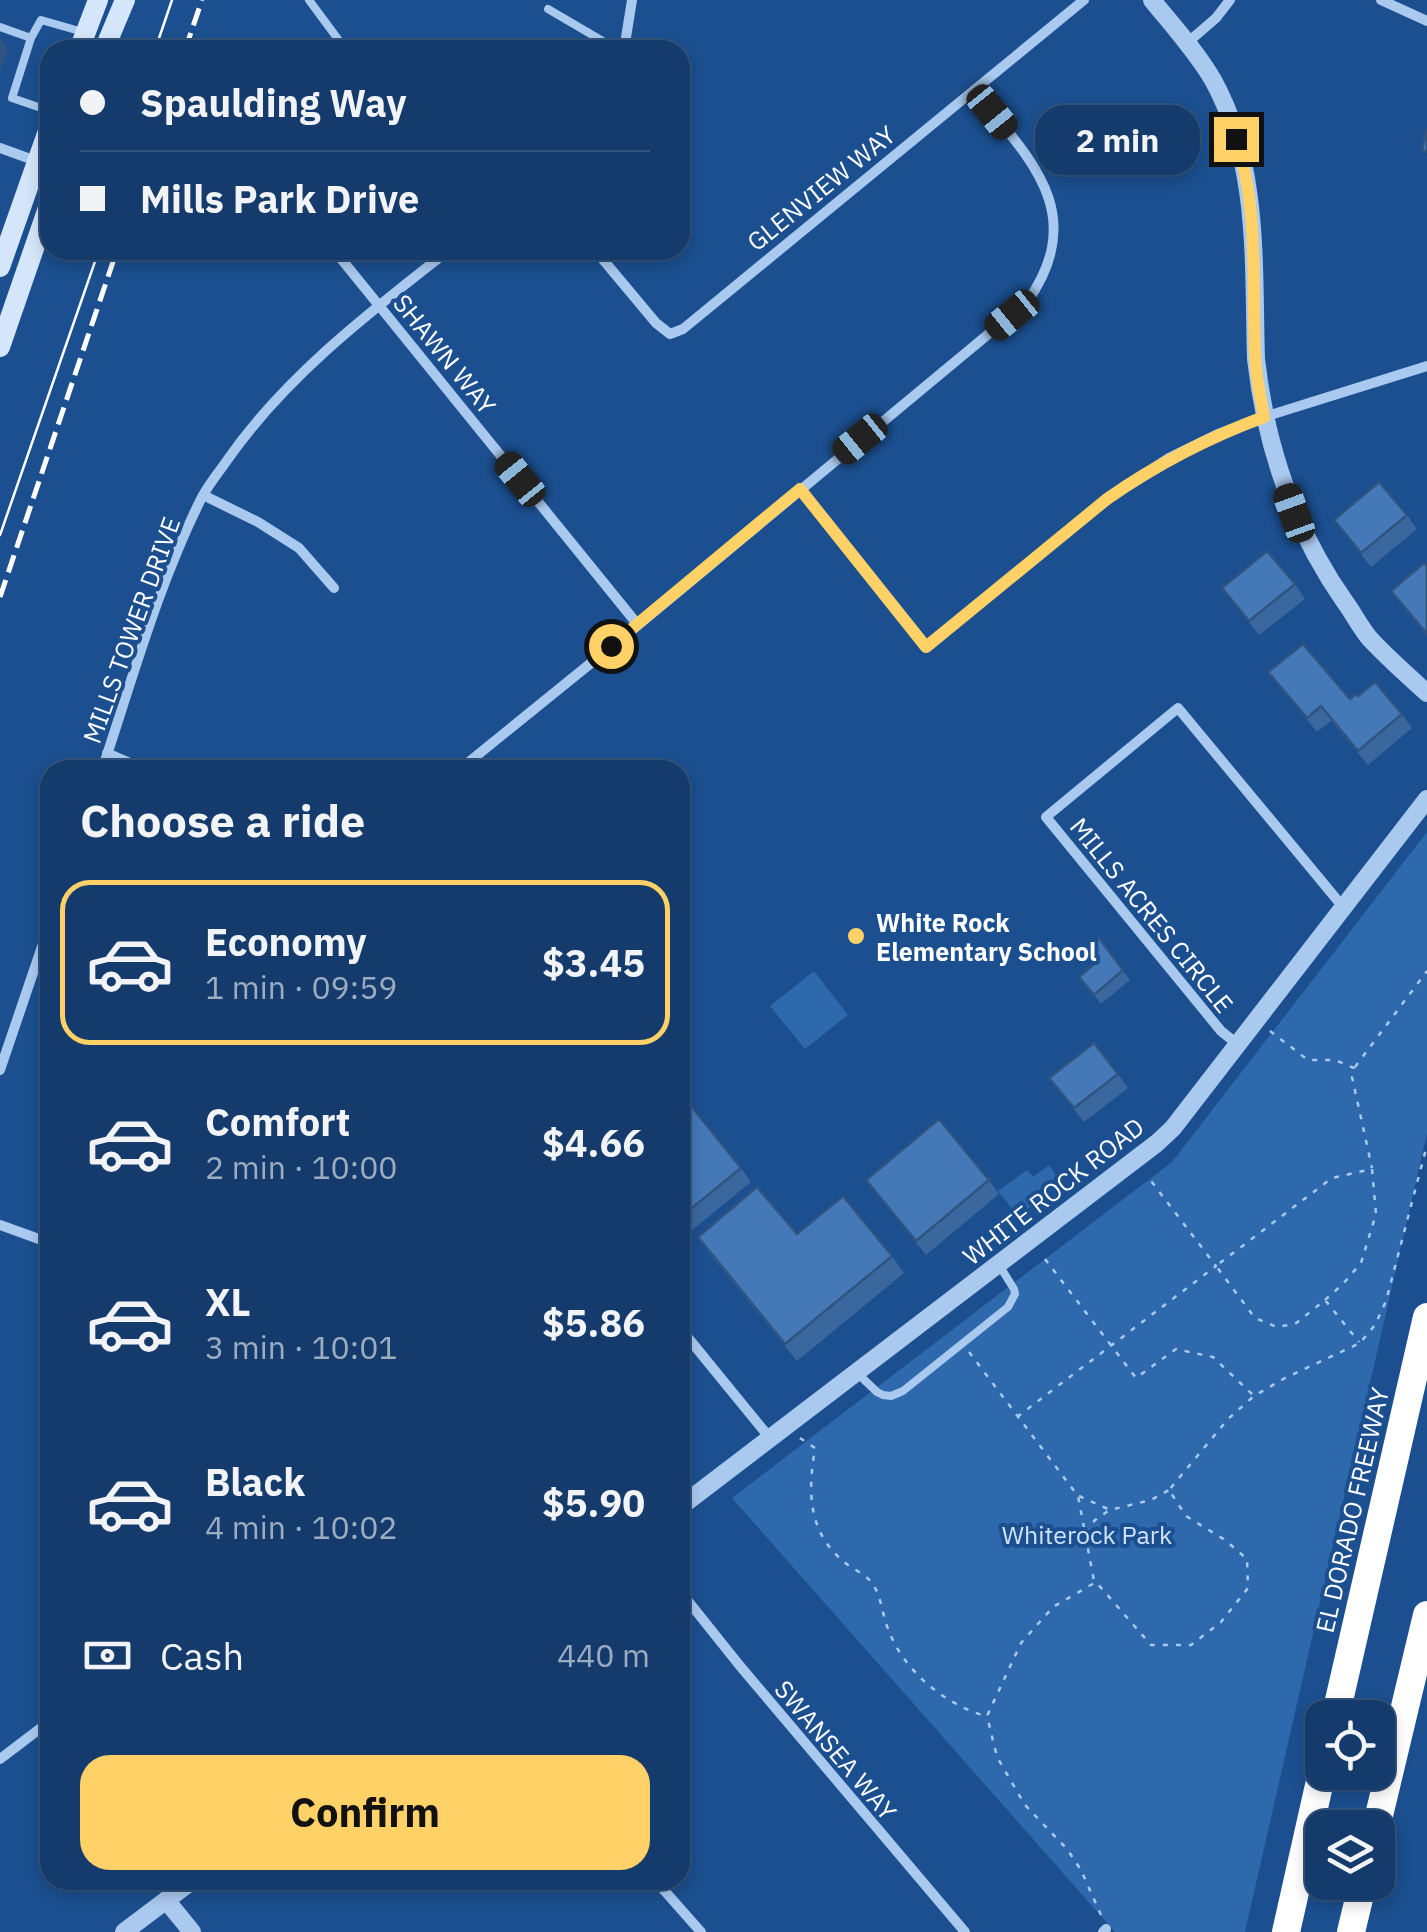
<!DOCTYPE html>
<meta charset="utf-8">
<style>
body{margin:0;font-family:"IBM Plex Sans",sans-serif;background:#214673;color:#f1f3f6;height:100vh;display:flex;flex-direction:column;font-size:38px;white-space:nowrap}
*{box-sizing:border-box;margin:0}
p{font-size:32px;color:#9dadc1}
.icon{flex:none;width:55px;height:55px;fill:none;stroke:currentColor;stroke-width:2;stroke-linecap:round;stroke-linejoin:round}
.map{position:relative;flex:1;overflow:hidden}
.side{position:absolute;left:40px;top:760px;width:650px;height:1130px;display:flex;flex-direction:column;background:#143b6b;border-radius:30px;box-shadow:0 5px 15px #0003,0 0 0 2px #33557e}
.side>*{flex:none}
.hud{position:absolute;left:40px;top:40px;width:650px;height:220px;border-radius:30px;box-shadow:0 5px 15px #0003,0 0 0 2px #33557e;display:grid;align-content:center;height:220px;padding:0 40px;background:#143b6b}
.buttons{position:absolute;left:1305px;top:1700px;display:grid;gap:20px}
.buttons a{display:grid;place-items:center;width:90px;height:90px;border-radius:20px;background:#143b6b;box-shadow:0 5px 15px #0003,0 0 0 2px #33557e;font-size:50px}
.end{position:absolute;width:45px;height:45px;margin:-22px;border:12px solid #ffd166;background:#111;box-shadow:0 0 0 5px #111}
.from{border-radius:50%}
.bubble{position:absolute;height:70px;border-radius:30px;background:#143b6b;box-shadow:0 5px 15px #0003,0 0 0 2px #33557e;font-size:32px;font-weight:700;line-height:70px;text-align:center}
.car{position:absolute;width:30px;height:60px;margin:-30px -15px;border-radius:12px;box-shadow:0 0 8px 2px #0007;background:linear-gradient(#222 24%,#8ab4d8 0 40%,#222 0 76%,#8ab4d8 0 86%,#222 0)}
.hud b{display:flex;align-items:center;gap:35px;height:95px;font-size:38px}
.hud b+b{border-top:2px solid #33557e}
.hud i{width:25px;height:25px;background:#f1f3f6}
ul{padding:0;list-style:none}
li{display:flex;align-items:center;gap:30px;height:165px;margin:0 20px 15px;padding:0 20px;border:5px solid transparent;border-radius:30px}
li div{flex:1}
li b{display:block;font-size:38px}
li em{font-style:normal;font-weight:700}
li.on{border-color:#ffd166}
li>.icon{width:90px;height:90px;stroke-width:1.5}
h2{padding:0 40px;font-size:45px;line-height:120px}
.pay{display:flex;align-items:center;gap:25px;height:110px;padding:0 40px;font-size:38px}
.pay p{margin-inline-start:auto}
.action{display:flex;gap:20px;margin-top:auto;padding:20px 40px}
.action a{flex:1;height:115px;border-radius:30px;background:#ffd166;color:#111;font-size:40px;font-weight:700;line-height:115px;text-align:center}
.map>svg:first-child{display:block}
</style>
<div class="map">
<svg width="1427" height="1932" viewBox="0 0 1427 1932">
<rect width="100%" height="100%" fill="#1b4f8f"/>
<!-- green -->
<path fill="#2e69ad" d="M1427 832V1133L1245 1932H1115L732 1498 1172 1162Z
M814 971 848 1015 805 1049 770 1006Z
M1049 1165 1062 1183 1018 1216 998 1191 1027 1170 1033 1177Z"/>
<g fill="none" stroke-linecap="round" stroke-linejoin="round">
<!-- path -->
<path stroke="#a9c9ee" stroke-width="2.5" stroke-dasharray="5 8" stroke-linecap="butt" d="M1270 1031 1308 1060H1335L1354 1068 1352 1077 1372 1168
M1355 1067 1427 971
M1045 1259 1136 1378 1176 1349 1213 1357 1253 1395
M1325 1300 1343 1284 1361 1263 1376 1214 1372 1169 1332 1178 1216 1266 1255 1318 1277 1327 1295 1324 1325 1300 1359 1342
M969 1352 1078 1496 1094 1581
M1017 1417 1216 1266 1148 1177
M800 1438 815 1448C808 1491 807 1531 844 1562 854 1570 868 1575 874 1586 881 1598 882 1611 886 1623 900 1668 942 1703 985 1716
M1079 1496 1110 1510 1151 1500 1169 1490
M1086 1533 1095 1520 1108 1511
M1101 1915 1081 1870 1067 1849 1025 1805 997 1757 987 1716 1021 1643 1053 1607 1096 1582 1151 1645H1191L1221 1622 1248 1588 1247 1559 1225 1540 1186 1516 1169 1490 1228 1419 1254 1396 1285 1378 1360 1343 1375 1325 1386 1301 1427 1145"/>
<!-- service -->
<path stroke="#a9c9ee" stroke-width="8" d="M309 0 346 50
M548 9 618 50
M0 27 31 38 12 98 50 111
M31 38 41 20 83 32
M856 1372 877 1392 883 1395 891 1396 903 1391 1008 1307 1015 1294 1014 1289 999 1265"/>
<!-- minor -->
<path stroke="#a9c9ee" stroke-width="10" d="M1381 0 1427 21
M1187 43 1216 18 1230 0
M624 50 632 0
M0 148 50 166
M334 250 638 625
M595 250 656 323 670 334 683 329 1084 0
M800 489 926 647 1107 499 1169 458 1218 434 1264 417 1427 366
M203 495 258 522 299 548 334 588
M107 753 146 770
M102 770C132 680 159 582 202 497 209 484 219 472 228 459 286 376 370 312 449 250
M459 770 638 625 1027 302C1090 213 1029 158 974 90
M1236 1043 1221 1031 1046 817 1178 708 1343 907
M0 1070 50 923
M0 1225 50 1243
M680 1328 769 1437
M680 1591 740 1666 965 1932
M0 1759 50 1721
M655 1880 701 1932
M1103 1932 1106 1929"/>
<!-- tertiary -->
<path stroke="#a9c9ee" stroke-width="18" d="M1152 0C1173 26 1196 51 1213 80 1260 165 1253 265 1256 359 1266 448 1293 528 1345 602 1354 614 1361 629 1371 640 1389 659 1408 676 1427 693
M680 1507 1157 1143 1173 1128 1427 799
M166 1900 192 1932
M124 1932 193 1880"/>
<!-- secondary -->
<path stroke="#d6e6fa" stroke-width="20" d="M79 50 98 0
M104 50 125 0
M0 267 50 125
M0 347 50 202"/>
<!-- motorway -->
<path stroke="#fff" stroke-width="28" d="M1335 1718 1427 1317
M1376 1828 1427 1615
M1286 1932 1322 1772
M1351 1932 1363 1882"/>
<!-- tram -->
<path stroke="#fff" stroke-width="2.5" d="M155 50 172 0
M0 535 99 250"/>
<!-- rail -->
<path stroke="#fff" stroke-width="5" stroke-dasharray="18 8" stroke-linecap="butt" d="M185 50 202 0
M0 597 117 250"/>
</g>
<!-- wall -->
<path fill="#3a679d" d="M1407 515 1417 529 1371 567 1334 520Z
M1427 566V636L1391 591Z
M1295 584 1305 599 1259 635 1222 588Z
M1268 672 1350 699 1358 696 1402 714 1412 728 1368 765 1331 721 1317 732Z
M1099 938 1130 980 1101 1004 1079 977 1093 965 1083 951Z
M1118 1074 1128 1088 1084 1122 1049 1078Z
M680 1099 741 1168 751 1182 691 1231 680 1218Z
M866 1180H989L999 1194 926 1255Z
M797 1234 892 1256 904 1273 797 1361 709 1253 698 1237Z"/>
<!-- shaded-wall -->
<path fill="#305480" d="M0 38 8 49 0 72Z"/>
<!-- building -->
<path fill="#4478b7" stroke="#305480" stroke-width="2.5" d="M1427 128V152L1422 150Z
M1379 482 1407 515 1361 553 1334 520Z
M1267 551 1295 584 1249 621 1222 588Z
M1424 563 1427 566V634L1391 591Z
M1303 644 1350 699 1356 694 1358 696 1375 682 1402 714 1358 751 1321 706 1307 718 1268 672Z
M1099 938 1123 970 1094 995 1079 977 1094 964 1083 951Z
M1094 1043 1118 1074 1074 1108 1049 1078Z
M683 1096 741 1168 681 1217 680 1099Z
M939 1119 989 1180 916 1241 866 1180Z
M757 1187 797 1234 843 1196 892 1256 785 1344 698 1237Z"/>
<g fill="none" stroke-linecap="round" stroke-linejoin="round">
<!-- route -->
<path stroke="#ffd166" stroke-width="12" d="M611 646 800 489 926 647 1107 499C1157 464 1207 438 1264 417 1260 396 1256 376 1255 355 1252 283 1259 208 1236 139"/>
</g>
<!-- markers -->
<circle fill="#ffd166" stroke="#1b4f8f" stroke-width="4" cx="856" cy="936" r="10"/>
<g text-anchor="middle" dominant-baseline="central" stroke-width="8" stroke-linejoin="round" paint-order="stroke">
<!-- street labels -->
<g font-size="25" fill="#fff" stroke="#1b4f8f">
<text transform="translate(821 188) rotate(-39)">GLENVIEW WAY</text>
<text transform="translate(445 354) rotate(51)">SHAWN WAY</text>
<text transform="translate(131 630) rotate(-70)">MILLS TOWER DRIVE</text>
<text transform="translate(1152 915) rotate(51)">MILLS ACRES CIRCLE</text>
<text transform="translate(1053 1191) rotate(-38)">WHITE ROCK ROAD</text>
<text transform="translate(1352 1510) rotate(-77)">EL DORADO FREEWAY</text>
<text transform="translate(836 1750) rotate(50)">SWANSEA WAY</text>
</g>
<!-- poi labels -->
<g font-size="25" font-weight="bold" fill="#fff" stroke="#1b4f8f" text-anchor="start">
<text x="876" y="922">White Rock<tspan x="876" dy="29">Elementary School</tspan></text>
</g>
<!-- park labels -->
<g font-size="25" fill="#cfe3fa" stroke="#1b4f8f">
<text x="1087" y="1534">Whiterock Park</text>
</g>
</g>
</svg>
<div class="buttons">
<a><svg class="icon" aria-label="locate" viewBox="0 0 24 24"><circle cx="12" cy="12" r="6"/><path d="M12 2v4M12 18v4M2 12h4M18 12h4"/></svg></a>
<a><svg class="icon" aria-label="layers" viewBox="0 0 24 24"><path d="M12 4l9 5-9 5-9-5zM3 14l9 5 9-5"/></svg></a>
</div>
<i class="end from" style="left:611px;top:646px"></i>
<i class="end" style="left:1236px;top:139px"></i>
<div class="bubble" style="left:1035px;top:105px;width:165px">2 min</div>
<i class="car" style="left:992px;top:112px;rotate:141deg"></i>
<i class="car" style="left:1012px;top:315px;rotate:231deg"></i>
<i class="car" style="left:860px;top:439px;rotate:231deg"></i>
<i class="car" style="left:520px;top:479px;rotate:321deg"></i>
<i class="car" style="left:1294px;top:513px;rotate:340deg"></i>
<div class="hud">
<b><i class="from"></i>Spaulding Way</b>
<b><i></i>Mills Park Drive</b>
</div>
<section class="side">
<h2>Choose a ride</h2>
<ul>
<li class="on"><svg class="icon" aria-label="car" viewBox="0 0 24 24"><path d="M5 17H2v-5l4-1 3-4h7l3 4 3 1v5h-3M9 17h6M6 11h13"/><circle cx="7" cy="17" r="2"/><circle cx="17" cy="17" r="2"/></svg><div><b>Economy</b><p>1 min · 09:59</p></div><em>$3.45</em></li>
<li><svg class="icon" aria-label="car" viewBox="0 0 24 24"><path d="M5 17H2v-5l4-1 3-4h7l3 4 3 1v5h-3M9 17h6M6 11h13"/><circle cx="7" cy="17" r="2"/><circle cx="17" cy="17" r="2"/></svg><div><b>Comfort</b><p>2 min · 10:00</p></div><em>$4.66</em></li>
<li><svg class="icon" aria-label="car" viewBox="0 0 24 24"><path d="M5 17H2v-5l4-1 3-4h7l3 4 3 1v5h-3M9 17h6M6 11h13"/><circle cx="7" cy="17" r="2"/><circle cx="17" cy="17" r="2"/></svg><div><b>XL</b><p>3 min · 10:01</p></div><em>$5.86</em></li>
<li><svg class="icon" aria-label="car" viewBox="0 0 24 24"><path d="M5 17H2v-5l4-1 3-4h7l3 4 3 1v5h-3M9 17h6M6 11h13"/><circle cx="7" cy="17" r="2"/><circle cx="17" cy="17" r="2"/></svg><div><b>Black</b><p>4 min · 10:02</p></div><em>$5.90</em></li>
</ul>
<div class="pay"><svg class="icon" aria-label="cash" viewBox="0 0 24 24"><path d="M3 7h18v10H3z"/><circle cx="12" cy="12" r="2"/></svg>Cash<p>440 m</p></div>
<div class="action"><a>Confirm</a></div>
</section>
</div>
